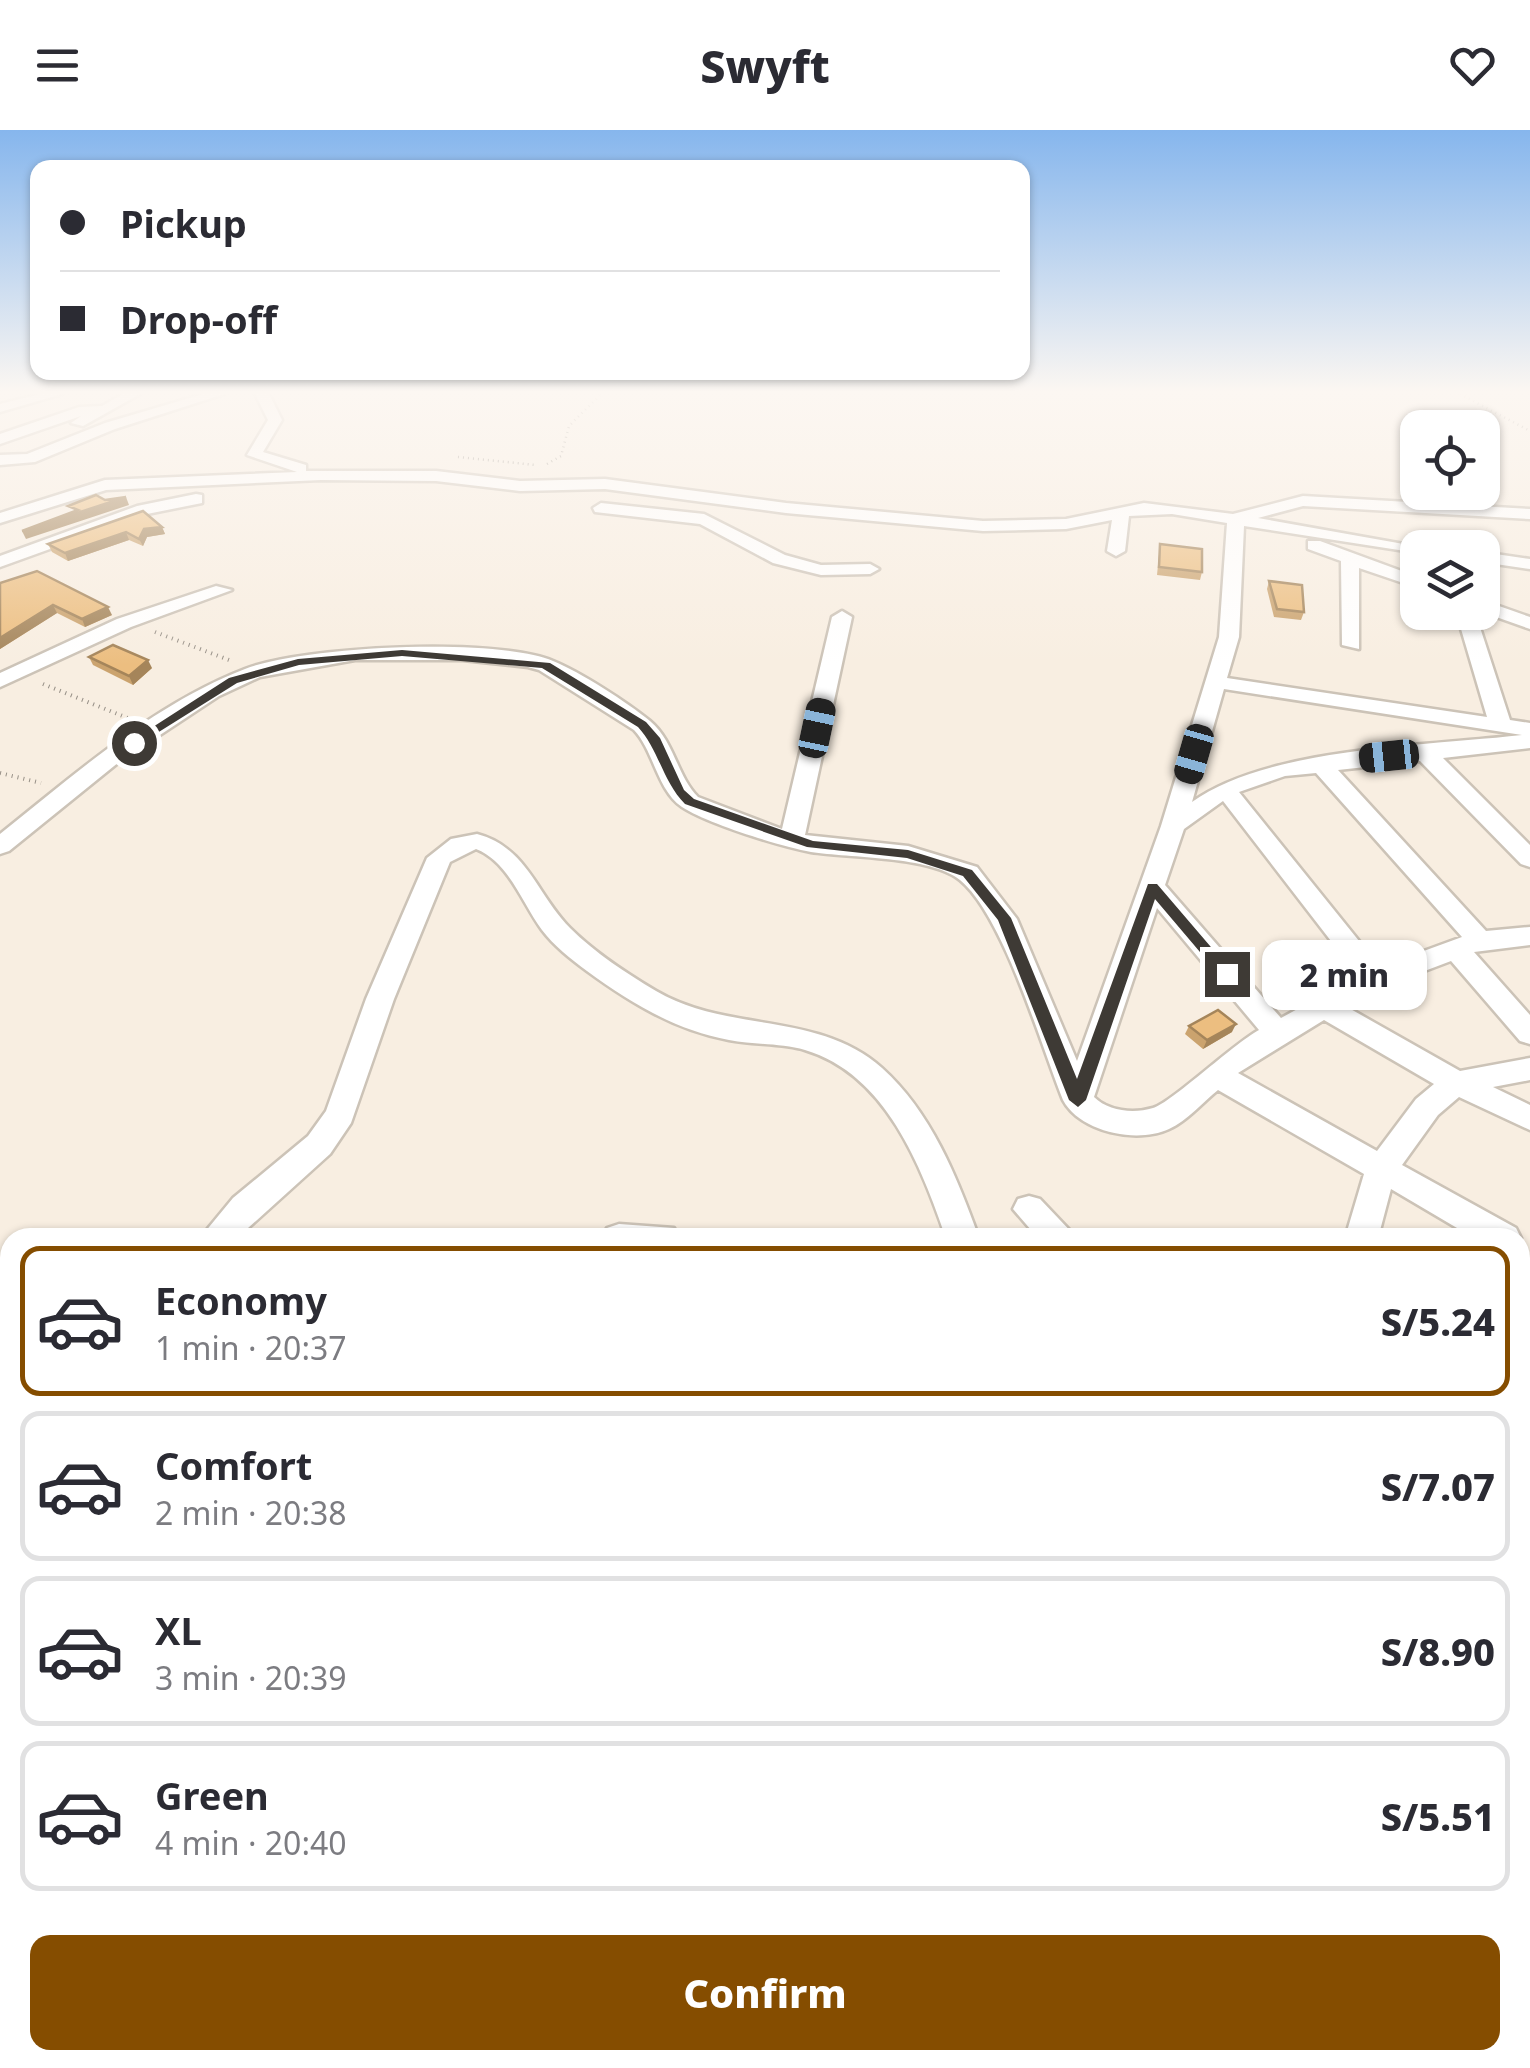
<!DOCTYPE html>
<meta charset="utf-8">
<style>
body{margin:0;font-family:"Noto Sans",sans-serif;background:#f7f7f7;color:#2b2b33;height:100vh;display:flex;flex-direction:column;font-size:38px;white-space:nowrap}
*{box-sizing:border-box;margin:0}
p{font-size:32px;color:#7c7c81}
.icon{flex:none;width:55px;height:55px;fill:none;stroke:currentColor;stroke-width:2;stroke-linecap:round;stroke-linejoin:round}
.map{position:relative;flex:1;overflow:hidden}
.drawer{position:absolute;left:0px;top:1098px;width:1530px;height:842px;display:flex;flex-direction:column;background:#fff;border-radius:30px 30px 0 0;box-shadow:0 2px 8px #0004}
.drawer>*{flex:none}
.guide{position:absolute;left:30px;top:30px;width:1000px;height:220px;border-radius:20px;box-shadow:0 2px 8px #0004;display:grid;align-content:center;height:220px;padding:0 30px;background:#fff}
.fabs{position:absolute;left:1400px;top:280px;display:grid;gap:20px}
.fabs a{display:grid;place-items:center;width:100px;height:100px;border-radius:20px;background:#fff;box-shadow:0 2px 8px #0004;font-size:50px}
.end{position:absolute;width:45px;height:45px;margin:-22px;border:12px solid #3e3a35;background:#fff;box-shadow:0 0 0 5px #fff}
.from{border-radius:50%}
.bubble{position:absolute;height:70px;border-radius:20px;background:#fff;box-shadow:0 2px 8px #0004;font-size:32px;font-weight:800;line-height:70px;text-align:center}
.car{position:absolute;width:30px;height:60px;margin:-30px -15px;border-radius:12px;box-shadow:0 0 8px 2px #0007;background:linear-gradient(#222 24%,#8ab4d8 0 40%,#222 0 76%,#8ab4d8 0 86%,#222 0)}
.guide b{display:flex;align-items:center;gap:35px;height:95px;font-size:38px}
.guide b+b{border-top:2px solid #e1e1e2}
.guide i{width:25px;height:25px;background:#2b2b33}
ul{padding:18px 0 0;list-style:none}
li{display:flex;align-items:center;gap:30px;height:150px;margin:0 20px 15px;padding:0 10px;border:5px solid #e1e1e2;border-radius:20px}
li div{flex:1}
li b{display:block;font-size:38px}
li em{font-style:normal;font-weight:800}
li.current{border-color:#854d00}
li>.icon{width:90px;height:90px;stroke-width:1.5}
.action{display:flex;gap:20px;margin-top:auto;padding:20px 30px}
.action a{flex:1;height:115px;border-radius:20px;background:#854d00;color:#fff;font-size:40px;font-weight:800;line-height:115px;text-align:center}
header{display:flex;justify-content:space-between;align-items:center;height:130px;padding:0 30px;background:#fff;font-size:45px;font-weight:800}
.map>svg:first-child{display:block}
</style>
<header><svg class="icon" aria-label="menu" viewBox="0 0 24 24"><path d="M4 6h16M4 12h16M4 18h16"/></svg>Swyft<svg class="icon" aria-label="heart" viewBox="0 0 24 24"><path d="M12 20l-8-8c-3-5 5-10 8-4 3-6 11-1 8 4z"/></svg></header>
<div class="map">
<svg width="1530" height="1938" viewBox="0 0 1530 1938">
<rect width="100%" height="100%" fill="#f8eee1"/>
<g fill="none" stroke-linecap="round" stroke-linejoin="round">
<defs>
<path id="minor" d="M40 264H62L0 282V274Z
M123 264H140L83 296 71 293 81 286 0 314V304L79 277 102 276Z
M203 264H224L115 299 35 332 0 335V325L27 324 105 293Z
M255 264H269L282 290 263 322 306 335V341H436L520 351 605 349 786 373 983 391 1066 389 1144 373 1233 384 1303 366 1530 379V389L1303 376 1258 388 1426 418H1418V423L1244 396 1239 507 1227 548 1487 587 1456 482H1475L1510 590 1530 593V618L1443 628 1530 715V737L1521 734 1420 631 1338 640 1486 801 1530 797V815L1474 822 1530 885V914L1520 911 1451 831 1385 856 1347 877 1460 941 1530 928V950L1493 957 1530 975V1000L1459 967 1438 985 1402 1035 1516 1098 1521 1108 1520 1109 1474 1108 1391 1059 1378 1108H1345L1364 1044 1218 960C1203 972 1187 991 1169 999 1137 1014 1080 1002 1063 970 1041 915 1003 785 960 750 931 726 849 728 811 722 780 716 708 694 682 677 657 660 654 621 634 600L539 540 528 537 463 530H355L260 547 219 566 119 632 9 721 0 724V704C75 644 154 574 245 539 303 516 497 507 553 531 580 542 627 572 650 591 674 611 677 646 698 667L782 699 832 487 842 481 852 487 805 705 908 716 977 737 1017 789 1077 931 1161 696 1219 507 1227 393 1172 384 1129 386 1125 421 1116 426 1107 421 1112 390 1066 399 983 401 786 383 605 359 520 361 436 351 321 350 106 360 0 393V383L105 350 297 342 247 325 268 290ZM1224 559 1522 605C1426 616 1269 617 1192 672ZM1316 643 1462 807 1380 837 1239 662 1285 646ZM1223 671 1358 846 1281 888 1165 755 1184 699ZM1157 778 1259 900C1232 915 1171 973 1153 978 1133 984 1108 981 1094 967ZM1324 890 1434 954 1416 969 1377 1021 1238 943Z
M196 364 202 365V373L147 384 0 437V426L137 376Z
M601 373 704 384 785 425 821 435 870 434 879 439 870 444 821 445 773 433 700 394 595 382 593 378Z
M1308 411H1320L1418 447V458L1359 438V519L1342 515 1341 431 1308 419Z
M1482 422 1530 429V439L1482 432Z
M216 456 232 460 131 497 0 557V543L117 489Z
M1482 470 1530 487V499L1482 482Z
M477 704C527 717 537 765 570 798 595 823 626 843 656 861 727 903 819 881 882 938 931 982 957 1047 979 1108H946C921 1036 886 944 805 920 781 913 754 915 729 910 675 900 631 873 587 841 571 829 554 816 542 800 522 773 509 732 476 719L450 732 394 869 351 993 330 1024 237 1108H200L233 1068 308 1006 326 981 366 869 427 728 451 709Z
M1029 1066 1040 1069 1077 1108H1038L1013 1079 1018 1069Z
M619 1094 674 1098 678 1108H603L607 1098Z
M1530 1306V1351L1520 1355V1310Z
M29 1930H82L78 1938H26Z
M444 1930H496L498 1938H446Z
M584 1930H640L643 1938H588Z
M1028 1930H1080L1081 1938H1029Z
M1241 1930H1295L1298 1938H1245Z"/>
</defs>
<!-- minor casing -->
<use href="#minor" stroke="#ccc3b7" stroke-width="5"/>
<!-- path-far1 -->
<path stroke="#979087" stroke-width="2.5" stroke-dasharray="1 4" stroke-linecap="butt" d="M1460 264 1530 301
M458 327 536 335
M547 334 561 326 569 296 601 264"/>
<!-- path -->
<path stroke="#979087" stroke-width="4" stroke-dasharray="1 5" stroke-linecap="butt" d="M155 502 229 530
M43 554 130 589
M0 643 41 653"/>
<!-- minor -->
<use href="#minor" fill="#fff" fill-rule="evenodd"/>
</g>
<!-- wall -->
<path fill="#cba36e" d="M162 397 165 404 147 407 143 416 129 410 68 431 52 422 48 414Z
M1160 414 1202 442 1200 450 1157 445Z
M1269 451 1304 482 1301 490 1274 487 1267 459Z
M0 453 112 485 85 497 57 483 0 519Z
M89 527 152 538 133 555 93 535Z
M1189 896 1232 902 1203 919 1185 904Z
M1530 1894V1929L1520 1908V1896Z"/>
<!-- shaded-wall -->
<path fill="#a5855a" d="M126 367 129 375 26 409 22 401Z
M162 397 165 404 147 407 143 416 139 409 144 399Z
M126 402 129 410 68 431 65 423Z
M53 475 57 483 0 519V508Z
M108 477 112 485 85 497 82 489Z
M148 530 152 538 133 555 129 546Z
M1236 894 1232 902 1203 919 1207 910Z
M10 1437V1464L0 1458V1448Z"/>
<!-- building -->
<path fill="#ecbe80" stroke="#a5855a" stroke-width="2.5" d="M96 365 105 370 126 367 22 401 78 380 68 376Z
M143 381 162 397 144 399 139 409 126 402 65 423 48 414Z
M1160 414 1202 419V442L1159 437Z
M37 441 108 477 82 489 53 475 0 508V453Z
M1269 451 1302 455 1304 482 1277 479Z
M113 515 148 530 129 546 89 527Z
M1218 880 1236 894 1207 910 1189 896Z
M10 1384V1437L0 1448V1394Z
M1524 1625 1530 1637V1656L1520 1657V1626Z
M774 1930H815L823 1938H781Z"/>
<!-- sky -->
<linearGradient id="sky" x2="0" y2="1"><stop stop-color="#86b6ed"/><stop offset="0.49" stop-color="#fcf7f2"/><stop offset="1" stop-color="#fcf7f2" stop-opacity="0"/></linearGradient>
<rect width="1530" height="535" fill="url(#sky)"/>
<!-- route -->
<path fill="#3e3a35" d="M402 520 550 533 646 592 660 608 684 660 694 669 813 711 908 720 972 740 1011 788 1077 949 1148 754H1157L1234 844 1222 848 1155 769 1086 970 1078 977 1069 970 998 790 963 746 907 728 807 717 685 674C663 652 659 620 638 597L542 538 402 526 299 535 237 553 138 615 128 613 229 548 298 529Z"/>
</svg>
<div class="fabs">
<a><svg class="icon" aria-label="locate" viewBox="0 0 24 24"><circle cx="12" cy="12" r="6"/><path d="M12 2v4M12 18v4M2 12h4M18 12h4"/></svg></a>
<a><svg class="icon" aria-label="layers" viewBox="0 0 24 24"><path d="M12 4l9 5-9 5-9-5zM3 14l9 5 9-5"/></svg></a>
</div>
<i class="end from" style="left:134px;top:613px"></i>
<i class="end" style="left:1227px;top:844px"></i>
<div class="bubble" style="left:1262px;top:810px;width:165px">2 min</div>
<i class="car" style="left:817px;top:598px;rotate:12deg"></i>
<i class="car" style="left:1194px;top:624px;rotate:196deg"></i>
<i class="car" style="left:1389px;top:626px;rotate:264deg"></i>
<div class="guide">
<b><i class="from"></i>Pickup</b>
<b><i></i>Drop-off</b>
</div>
<section class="drawer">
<ul>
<li class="current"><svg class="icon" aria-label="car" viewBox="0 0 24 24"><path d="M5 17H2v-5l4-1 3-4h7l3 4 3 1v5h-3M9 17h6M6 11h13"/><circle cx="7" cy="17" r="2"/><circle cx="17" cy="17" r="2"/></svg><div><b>Economy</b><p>1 min · 20:37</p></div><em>S/5.24</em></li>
<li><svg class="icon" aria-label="car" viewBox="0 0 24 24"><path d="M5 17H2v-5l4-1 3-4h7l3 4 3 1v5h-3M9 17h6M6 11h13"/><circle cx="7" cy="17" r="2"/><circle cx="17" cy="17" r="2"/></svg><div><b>Comfort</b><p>2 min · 20:38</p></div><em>S/7.07</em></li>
<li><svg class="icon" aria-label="car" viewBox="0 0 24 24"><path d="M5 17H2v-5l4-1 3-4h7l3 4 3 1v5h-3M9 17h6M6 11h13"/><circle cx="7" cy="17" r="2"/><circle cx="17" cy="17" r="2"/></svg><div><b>XL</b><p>3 min · 20:39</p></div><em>S/8.90</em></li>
<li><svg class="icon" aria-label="car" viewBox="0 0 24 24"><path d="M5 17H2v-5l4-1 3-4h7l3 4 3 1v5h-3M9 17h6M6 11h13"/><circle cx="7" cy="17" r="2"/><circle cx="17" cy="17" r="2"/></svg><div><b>Green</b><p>4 min · 20:40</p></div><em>S/5.51</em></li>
</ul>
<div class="action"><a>Confirm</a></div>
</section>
</div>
